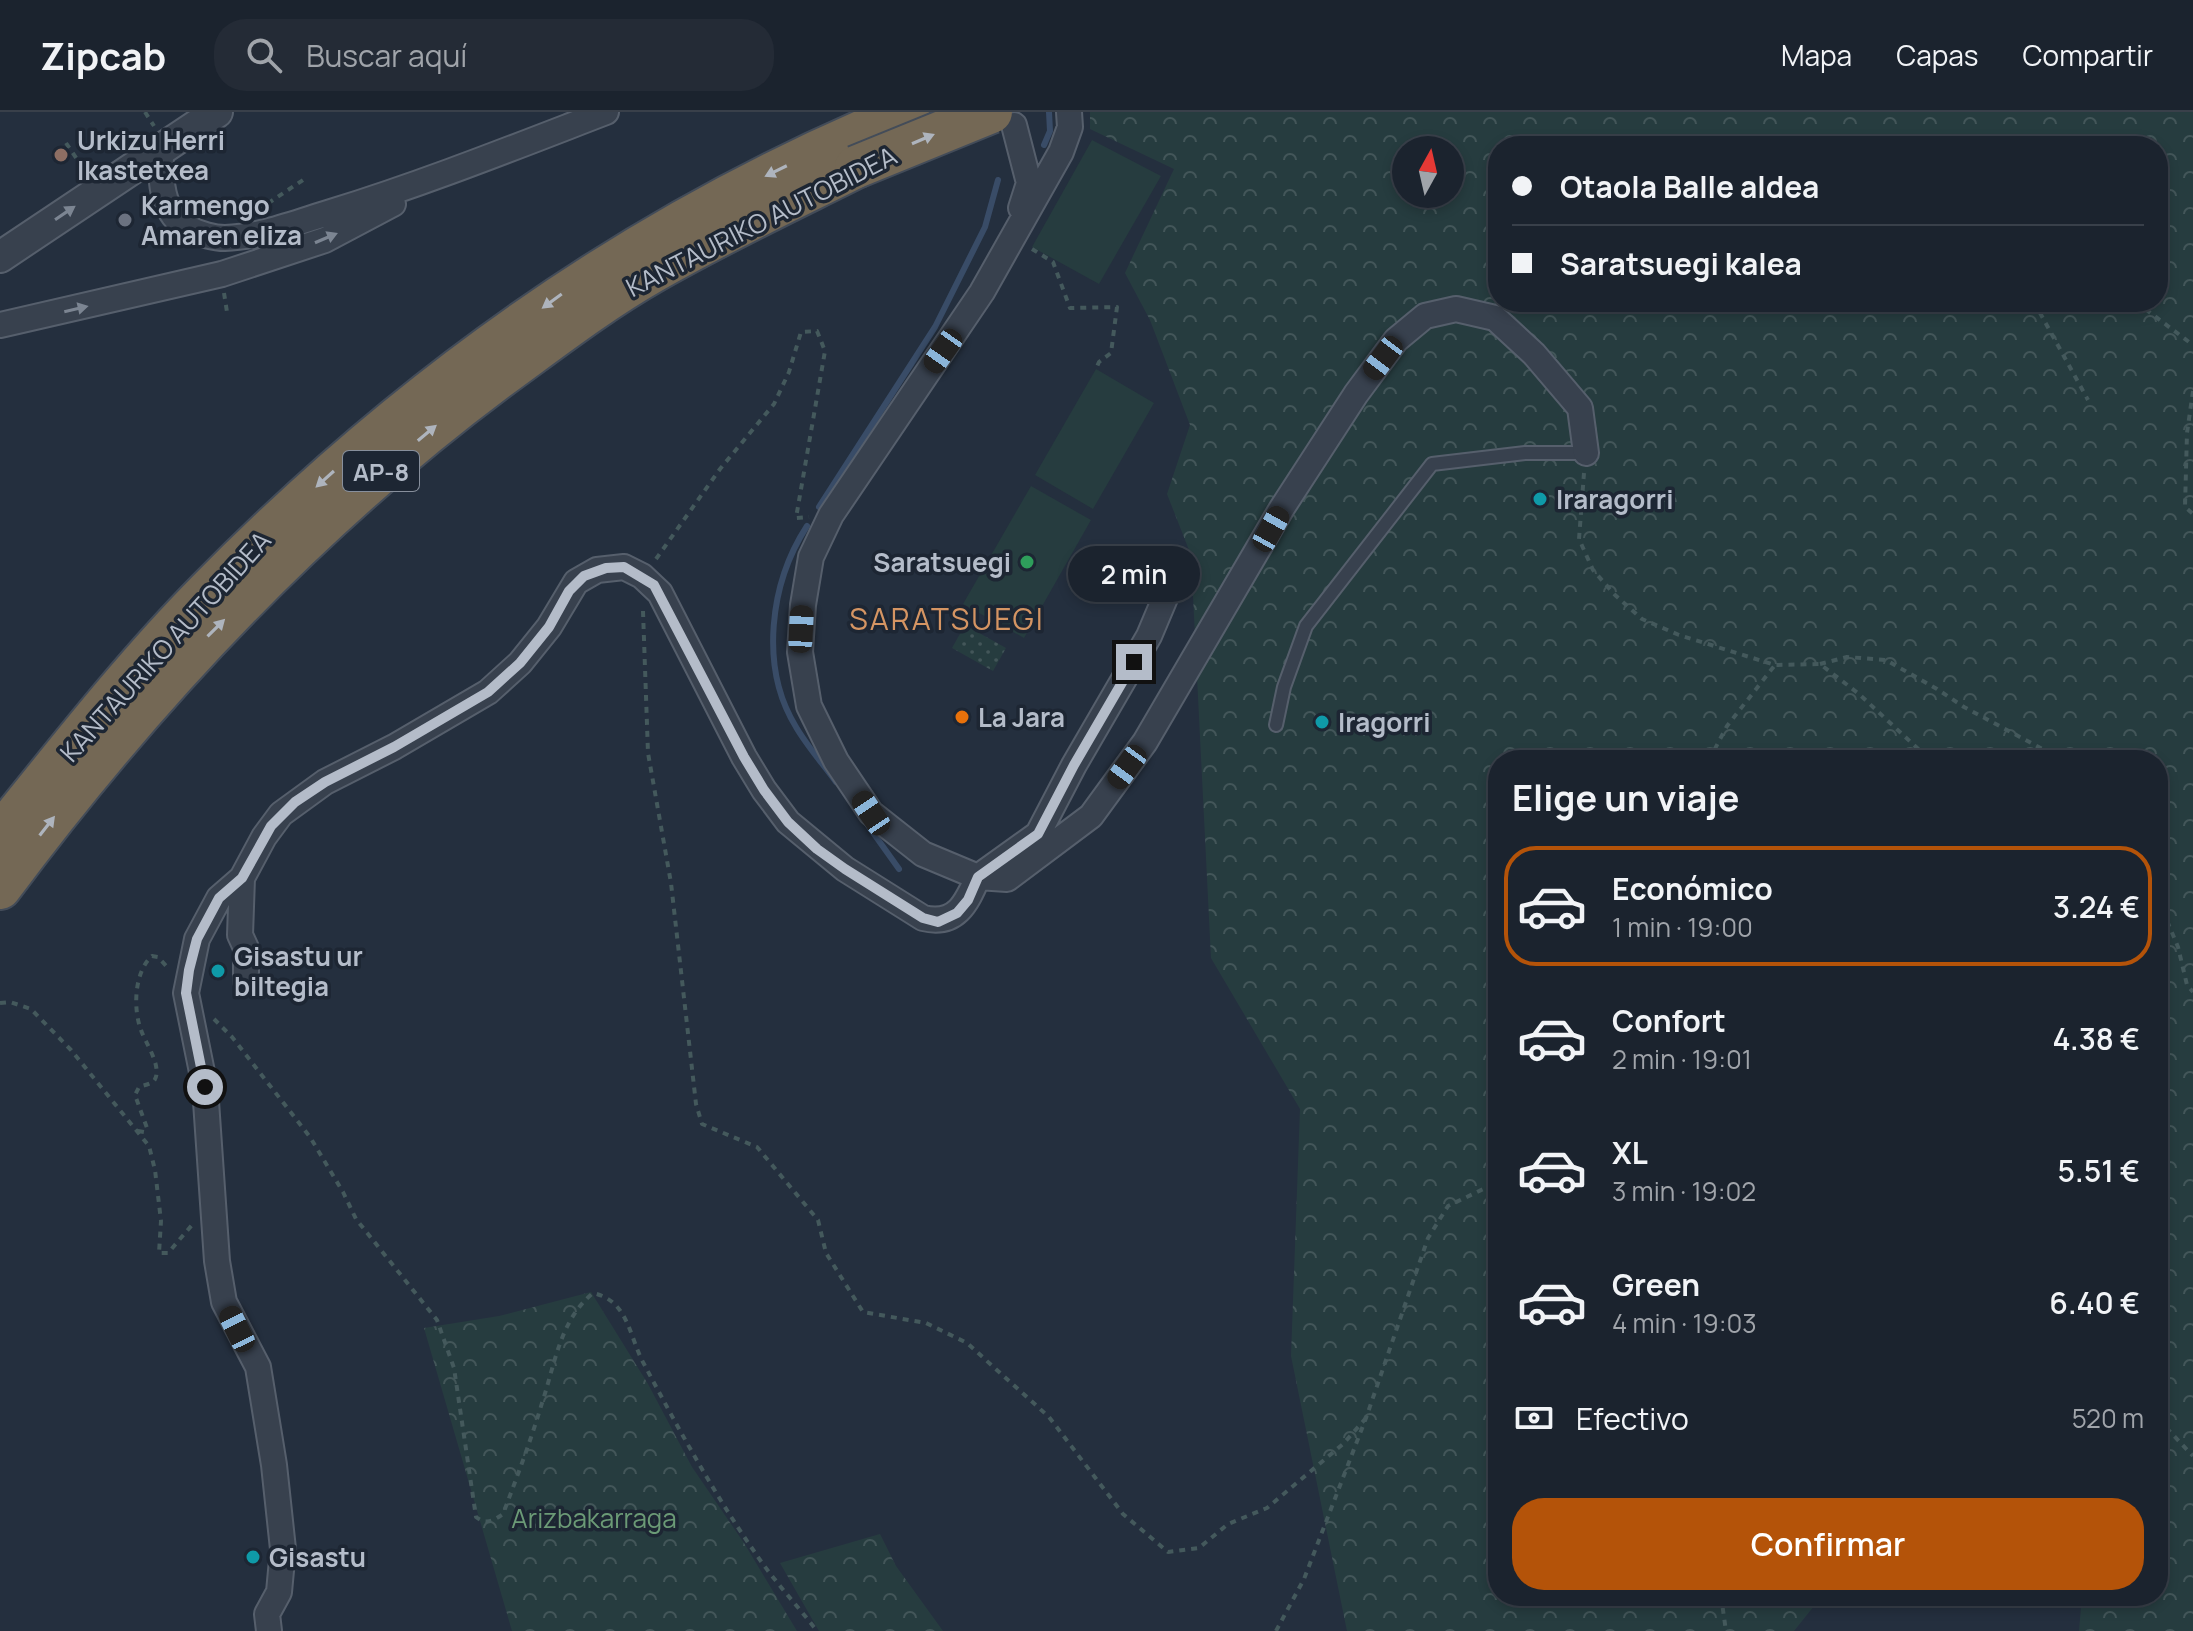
<!DOCTYPE html>
<html lang="es">
<meta charset="utf-8">
<style>
body{margin:0;font-family:Manrope,sans-serif;background:#242b36;color:#f1f3f6;height:100vh;display:flex;flex-direction:column;font-size:30px;white-space:nowrap}
*{box-sizing:border-box;margin:0}
p{font-size:26px;color:#a0a4aa}
.icon{flex:none;width:44px;height:44px;fill:none;stroke:currentColor;stroke-width:2;stroke-linecap:round;stroke-linejoin:round}
.map{position:relative;flex:1;overflow:hidden}
.details{position:absolute;left:1488px;top:638px;width:680px;height:856px;display:flex;flex-direction:column;background:#1b232e;border-radius:32px;box-shadow:0 4px 12px #0003,0 0 0 2px #39404a}
.details>*{flex:none}
.top-card{position:absolute;left:1488px;top:24px;width:680px;height:176px;border-radius:32px;box-shadow:0 4px 12px #0003,0 0 0 2px #39404a;display:grid;align-content:center;height:176px;padding:0 24px;background:#1b232e}
.needle{width:52px;rotate:8deg}
.controls{position:absolute;left:1392px;top:24px;display:grid;gap:16px}
.controls a{display:grid;place-items:center;width:72px;height:72px;border-radius:50%;background:#1b232e;box-shadow:0 4px 12px #0003,0 0 0 2px #39404a;font-size:40px}
.end{position:absolute;width:36px;height:36px;margin:-18px;border:10px solid #b4bcc9;background:#111;box-shadow:0 0 0 4px #111}
.from{border-radius:50%}
.bubble{position:absolute;height:56px;border-radius:28px;background:#1b232e;box-shadow:0 4px 12px #0003,0 0 0 2px #39404a;font-size:26px;font-weight:600;line-height:56px;text-align:center}
.car{position:absolute;width:24px;height:48px;margin:-24px -12px;border-radius:10px;box-shadow:0 0 6px 2px #0007;background:linear-gradient(#222 24%,#8ab4d8 0 40%,#222 0 76%,#8ab4d8 0 86%,#222 0)}
.top-card b{display:flex;align-items:center;gap:28px;height:76px;font-size:30px}
.top-card b+b{border-top:2px solid #39404a}
.top-card i{width:20px;height:20px;background:#f1f3f6}
ul{padding:0;list-style:none}
li{display:flex;align-items:center;gap:24px;height:120px;margin:0 16px 12px;padding:0 8px;border:4px solid transparent;border-radius:32px}
li div{flex:1}
li b{display:block;font-size:30px}
li em{font-style:normal;font-weight:600}
li.current{border-color:#b45309}
li>.icon{width:72px;height:72px;stroke-width:1.5}
h2{padding:0 24px;font-size:36px;line-height:96px}
.pay{display:flex;align-items:center;gap:20px;height:88px;padding:0 24px;font-size:30px}
.pay p{margin-inline-start:auto}
.cta{display:flex;gap:16px;margin-top:auto;padding:16px 24px}
.cta a{flex:1;height:92px;border-radius:32px;background:#b45309;color:#fff;font-size:32px;font-weight:600;line-height:92px;text-align:center}
header{display:flex;align-items:center;gap:48px;box-sizing:border-box;height:112px;padding:0 40px;background:#1b232e;border-bottom:2px solid #39404a}
header strong{font-size:38px}
nav{display:flex;gap:44px;margin-inline-start:auto;font-size:28px}
.search{width:560px;height:72px;background:#242b36;display:flex;align-items:center;gap:20px;box-sizing:border-box;padding:0 28px;border-radius:32px;color:#a0a4aa;font-size:30px}
.map>svg:first-child{display:block}
</style>
<header>
<strong>Zipcab</strong>
<div class="search"><svg class="icon" aria-label="search" viewBox="0 0 24 24"><circle cx="10" cy="10" r="6"/><path d="M15 15l6 6"/></svg>Buscar aquí</div>
<nav><a>Mapa</a><a>Capas</a><a>Compartir</a></nav>
</header>
<div class="map">
<svg width="2193" height="1519" viewBox="0 0 2193 1519">
<defs>
<pattern id="forest-crowns" width="20" height="18" patternUnits="userSpaceOnUse" patternTransform="scale(2)"><rect width="20" height="18" fill="#263c3f"/><path d="M2 6a3 3 0 1 1 6 0M12 15a3 3 0 1 1 6 0" fill="none" stroke="#435659"/></pattern>
<pattern id="park-dots" width="8" height="8" patternUnits="userSpaceOnUse" patternTransform="scale(2)"><rect width="8" height="8" fill="#263c3f"/><path d="M2 2h.1M6 6h.1" fill="none" stroke="#435659" stroke-width="1.8" stroke-linecap="round"/></pattern>
</defs>
<rect width="100%" height="100%" fill="#242f3e"/>
<!-- grass -->
<path fill="#263c3f" d="M1092 28 1161 64 1099 172 1032 135Z
M1096 257 1154 291 1093 397 1035 363Z
M1031 374 1091 408 1024 526 963 492Z"/>
<!-- forest -->
<path fill="url(#forest-crowns)" fill-rule="evenodd" d="M1090 0H2193V1519H2079L2082 1484H2158V648H1498V1484H1822L1794 1519H1347L1291 1244 1300 997 1211 846 1191 443 1167 382 1190 313 1150 208 1125 161 1174 57 1090 17ZM1498 34H2158V190H1498ZM1406 38H1450V82H1406Z
M591 1180 648 1272 692 1355 744 1431 797 1519H512L424 1216 499 1204Z
M880 1422 896 1454 943 1519H819L780 1451Z"/>
<!-- park -->
<path fill="url(#park-dots)" d="M965 513 1006 536 993 559 952 536Z"/>
<g fill="none" stroke-linecap="round" stroke-linejoin="round">
<!-- stream -->
<path stroke="#394c67" stroke-width="6" d="M1044 33 1050 19 1049 0
M819 395 935 215 985 115 998 68
M807 414C770 471 759 555 796 615 807 634 823 652 836 670
M864 708 899 757"/>
<defs>
<path id="service" d="M1276 613 1284 575 1306 514 1432 352 1525 341H1586"/>
<path id="minor" d="M1069 0 1070 15 1061 40 982 180 831 403 811 445 803 493 800 540 809 594 836 649 871 701 923 742 978 765 1007 767 1091 704 1145 630 1282 396 1356 282 1396 228 1425 204 1456 197 1495 206 1534 242 1580 296 1586 341
M1014 13 1029 71 1021 96
M161 36C160 64 160 103 190 117 199 122 214 126 225 126 260 125 298 110 331 100 425 71 515 35 606 0
M0 213 222 162 325 128 393 92
M978 765 1038 722 1074 653 1149 524 1168 479 1155 450
M242 766 240 823 246 836V869
M269 1519 267 1502 279 1480 283 1437 274 1353 258 1255 224 1190 217 1149 205 975 186 881 197 827 219 786 242 766 264 725 281 702 325 670 394 635 488 580 520 551 549 515 576 470 597 458 624 455 642 464 660 481 744 645 764 678 788 710 845 757 923 806C956 814 966 792 978 765"/>
<path id="tertiary" d="M0 145 217 0"/>
<path id="motorway" d="M0 723C67 640 133 555 208 479 410 273 640 109 908 0
M0 776C146 580 314 401 512 256 557 223 603 188 652 160 718 122 788 89 856 55"/>
</defs>
<!-- service casing -->
<use href="#service" stroke="#565f6c" stroke-width="16"/>
<!-- minor casing -->
<use href="#minor" stroke="#565f6c" stroke-width="28"/>
<!-- tertiary casing -->
<use href="#tertiary" stroke="#565f6c" stroke-width="34"/>
<!-- motorway casing -->
<use href="#motorway" stroke="#434c59" stroke-width="46"/>
<!-- path -->
<path stroke="#44595c" stroke-width="4" stroke-dasharray="6 6" stroke-linecap="butt" d="M145 0 154 14
M66 31 85 59
M258 98 303 68
M1032 137 1053 150 1070 196 1117 195 1111 241 1099 250 1096 257
M224 181 227 200
M2034 190 2088 288
M2136 190 2193 233
M2193 279 2187 321 2185 395 2193 402
M1584 361 1579 427 1593 458 1615 483 1642 507 1679 523 1775 553 1820 552 1859 582 1930 648
M656 447 720 357 774 292 789 260 801 220 817 219 825 239 796 406 809 405
M643 499 648 641 671 771 696 992 702 1012 757 1035 818 1108 826 1141 863 1200 926 1211 967 1231 1049 1305 1123 1402 1168 1440 1199 1436 1228 1412 1267 1396 1343 1332 1366 1306
M1820 552 1847 545 1886 548 1937 577 1964 595 2063 648
M1709 648 1727 614 1775 553
M2158 787 2178 835 2187 873 2193 880
M0 891 10 890 31 897 71 938 149 1034 155 1058 161 1109 159 1141H168L192 1113
M214 907 232 925 310 1025 343 1080 356 1107 437 1208 454 1256 476 1405C486 1413 493 1409 503 1402 517 1365 531 1328 542 1291 555 1252 560 1208 593 1181 629 1189 629 1225 644 1252 678 1316 714 1382 756 1442 774 1469 797 1493 817 1519
M138 1019 144 1020 147 1016 135 983 139 975C144 973 153 972 155 967 162 954 145 930 141 918 133 897 134 860 152 844L158 845 169 857
M2158 1307 2193 1344
M1721 1484 1726 1519
M1276 1519 1304 1467 1366 1306 1428 1126 1448 1094 1498 1070"/>
<!-- service -->
<use href="#service" stroke="#38414e" stroke-width="12"/>
<!-- minor -->
<use href="#minor" stroke="#38414e" stroke-width="24"/>
<!-- tertiary -->
<use href="#tertiary" stroke="#38414e" stroke-width="30"/>
<!-- motorway -->
<use href="#motorway" stroke="#746855" stroke-width="42"/>
<defs>
<path id="motorway-bridge" d="M856 55 991 0"/>
</defs>
<!-- motorway-bridge casing -->
<use href="#motorway-bridge" stroke="#434c59" stroke-width="46" stroke-linecap="butt"/>
<!-- motorway-bridge -->
<use href="#motorway-bridge" stroke="#746855" stroke-width="42"/>
</g>
<!-- one-way arrows -->
<defs><path id="oneway-solid" d="M-6-.8H1V-3.2L6.5 0L1 3.2V.8H-6Z" transform="scale(2)"/></defs>
<g fill="#aeb4bd">
<use href="#oneway-solid" transform="translate(923 27) rotate(-23)"/>
<use href="#oneway-solid" transform="translate(776 59) rotate(154)"/>
<use href="#oneway-solid" transform="translate(552 189) rotate(144)"/>
<use href="#oneway-solid" transform="translate(427 321) rotate(-40)"/>
<use href="#oneway-solid" transform="translate(325 367) rotate(138)"/>
<use href="#oneway-solid" transform="translate(216 516) rotate(-45)"/>
<use href="#oneway-solid" transform="translate(47 714) rotate(-52)"/>
</g>
<g fill="#7c8592">
<use href="#oneway-solid" transform="translate(65 101) rotate(-34)"/>
<use href="#oneway-solid" transform="translate(326 126) rotate(-23)"/>
<use href="#oneway-solid" transform="translate(76 197) rotate(-13)"/>
</g>
<g fill="none" stroke-linecap="round" stroke-linejoin="round">
<!-- route -->
<path stroke="#b4bcc9" stroke-width="10" d="M205 975 186 881 189 858 197 827 219 786 242 766 271 714 295 690 325 670 394 635 488 580 520 551 549 515 569 479 584 464 606 456 624 455 654 473 744 645 764 678 788 710 817 737 845 757 923 806 938 810 957 801 968 788 978 765 1038 722 1074 653 1134 550"/>
</g>
<!-- markers -->
<circle fill="#8d6e63" stroke="#1d2633" stroke-width="3" cx="61" cy="43" r="8"/>
<circle fill="#6b7280" stroke="#1d2633" stroke-width="3" cx="125" cy="108" r="8"/>
<g fill="#0f9aa8" stroke="#1d2633" stroke-width="3">
<circle cx="1540" cy="387" r="8"/>
<circle cx="1322" cy="610" r="8"/>
<circle cx="218" cy="859" r="8"/>
<circle cx="253" cy="1445" r="8"/>
</g>
<circle fill="#2e9e5b" stroke="#1d2633" stroke-width="3" cx="1027" cy="450" r="8"/>
<circle fill="#e8710a" stroke="#1d2633" stroke-width="3" cx="962" cy="605" r="8"/>
<g text-anchor="middle" dominant-baseline="central" stroke-width="7" stroke-linejoin="round" paint-order="stroke">
<!-- shield labels -->
<rect fill="#1d2633" stroke="#878f9c" stroke-width="2" x="343" y="339" width="76" height="40" rx="6"/>
<g font-size="24" font-weight="bold" fill="#b4bcc9">
<text x="381" y="359">AP-8</text>
</g>
<!-- poi labels -->
<g font-size="26" font-weight="bold" fill="#b4bcc9" stroke="#1d2633" text-anchor="start">
<text x="77" y="28">Urkizu Herri<tspan x="77" dy="30">Ikastetxea</tspan></text>
<text x="141" y="93">Karmengo<tspan x="141" dy="30">Amaren eliza</tspan></text>
<text x="1556" y="387">Iraragorri</text>
<text x="1011" y="450" text-anchor="end">Saratsuegi</text>
<text x="978" y="605">La Jara</text>
<text x="1338" y="610">Iragorri</text>
<text x="234" y="844">Gisastu ur<tspan x="234" dy="30">biltegia</tspan></text>
<text x="269" y="1445">Gisastu</text>
</g>
<!-- street labels -->
<g font-size="26" fill="#b4bcc9" stroke="#1d2633">
<text transform="translate(761 109) rotate(-27)">KANTAURIKO AUTOBIDEA</text>
<text transform="translate(165 534) rotate(-48)">KANTAURIKO AUTOBIDEA</text>
</g>
<!-- park labels -->
<g font-size="26" fill="#6b9a76" stroke="#1d2633">
<text x="594" y="1406">Arizbakarraga</text>
</g>
<!-- quarter labels -->
<g font-size="30" letter-spacing="2" fill="#d59563" stroke="#1d2633">
<text x="947" y="506">SARATSUEGI</text>
</g>
</g>
</svg>
<div class="controls">
<a><svg class="needle" viewBox="-14 -14 28 28"><path d="M0-13l5 13h-10z" fill="#e53935"/><path d="M0 13l5-13h-10z" fill="#a0a4aa"/></svg></a>
</div>
<i class="end from" style="left:205px;top:975px"></i>
<i class="end" style="left:1134px;top:550px"></i>
<div class="bubble" style="left:1068px;top:434px;width:132px">2 min</div>
<i class="car" style="left:943px;top:239px;rotate:215deg"></i>
<i class="car" style="left:1383px;top:246px;rotate:217deg"></i>
<i class="car" style="left:1271px;top:417px;rotate:29deg"></i>
<i class="car" style="left:801px;top:517px;rotate:3deg"></i>
<i class="car" style="left:1127px;top:655px;rotate:216deg"></i>
<i class="car" style="left:871px;top:701px;rotate:326deg"></i>
<i class="car" style="left:237px;top:1217px;rotate:334deg"></i>
<div class="top-card">
<b><i class="from"></i>Otaola Balle aldea</b>
<b><i></i>Saratsuegi kalea</b>
</div>
<section class="details">
<h2>Elige un viaje</h2>
<ul>
<li class="current"><svg class="icon" aria-label="car" viewBox="0 0 24 24"><path d="M5 17H2v-5l4-1 3-4h7l3 4 3 1v5h-3M9 17h6M6 11h13"/><circle cx="7" cy="17" r="2"/><circle cx="17" cy="17" r="2"/></svg><div><b>Económico</b><p>1 min · 19:00</p></div><em>3.24 €</em></li>
<li><svg class="icon" aria-label="car" viewBox="0 0 24 24"><path d="M5 17H2v-5l4-1 3-4h7l3 4 3 1v5h-3M9 17h6M6 11h13"/><circle cx="7" cy="17" r="2"/><circle cx="17" cy="17" r="2"/></svg><div><b>Confort</b><p>2 min · 19:01</p></div><em>4.38 €</em></li>
<li><svg class="icon" aria-label="car" viewBox="0 0 24 24"><path d="M5 17H2v-5l4-1 3-4h7l3 4 3 1v5h-3M9 17h6M6 11h13"/><circle cx="7" cy="17" r="2"/><circle cx="17" cy="17" r="2"/></svg><div><b>XL</b><p>3 min · 19:02</p></div><em>5.51 €</em></li>
<li><svg class="icon" aria-label="car" viewBox="0 0 24 24"><path d="M5 17H2v-5l4-1 3-4h7l3 4 3 1v5h-3M9 17h6M6 11h13"/><circle cx="7" cy="17" r="2"/><circle cx="17" cy="17" r="2"/></svg><div><b>Green</b><p>4 min · 19:03</p></div><em>6.40 €</em></li>
</ul>
<div class="pay"><svg class="icon" aria-label="cash" viewBox="0 0 24 24"><path d="M3 7h18v10H3z"/><circle cx="12" cy="12" r="2"/></svg>Efectivo<p>520 m</p></div>
<div class="cta"><a>Confirmar</a></div>
</section>
</div>
